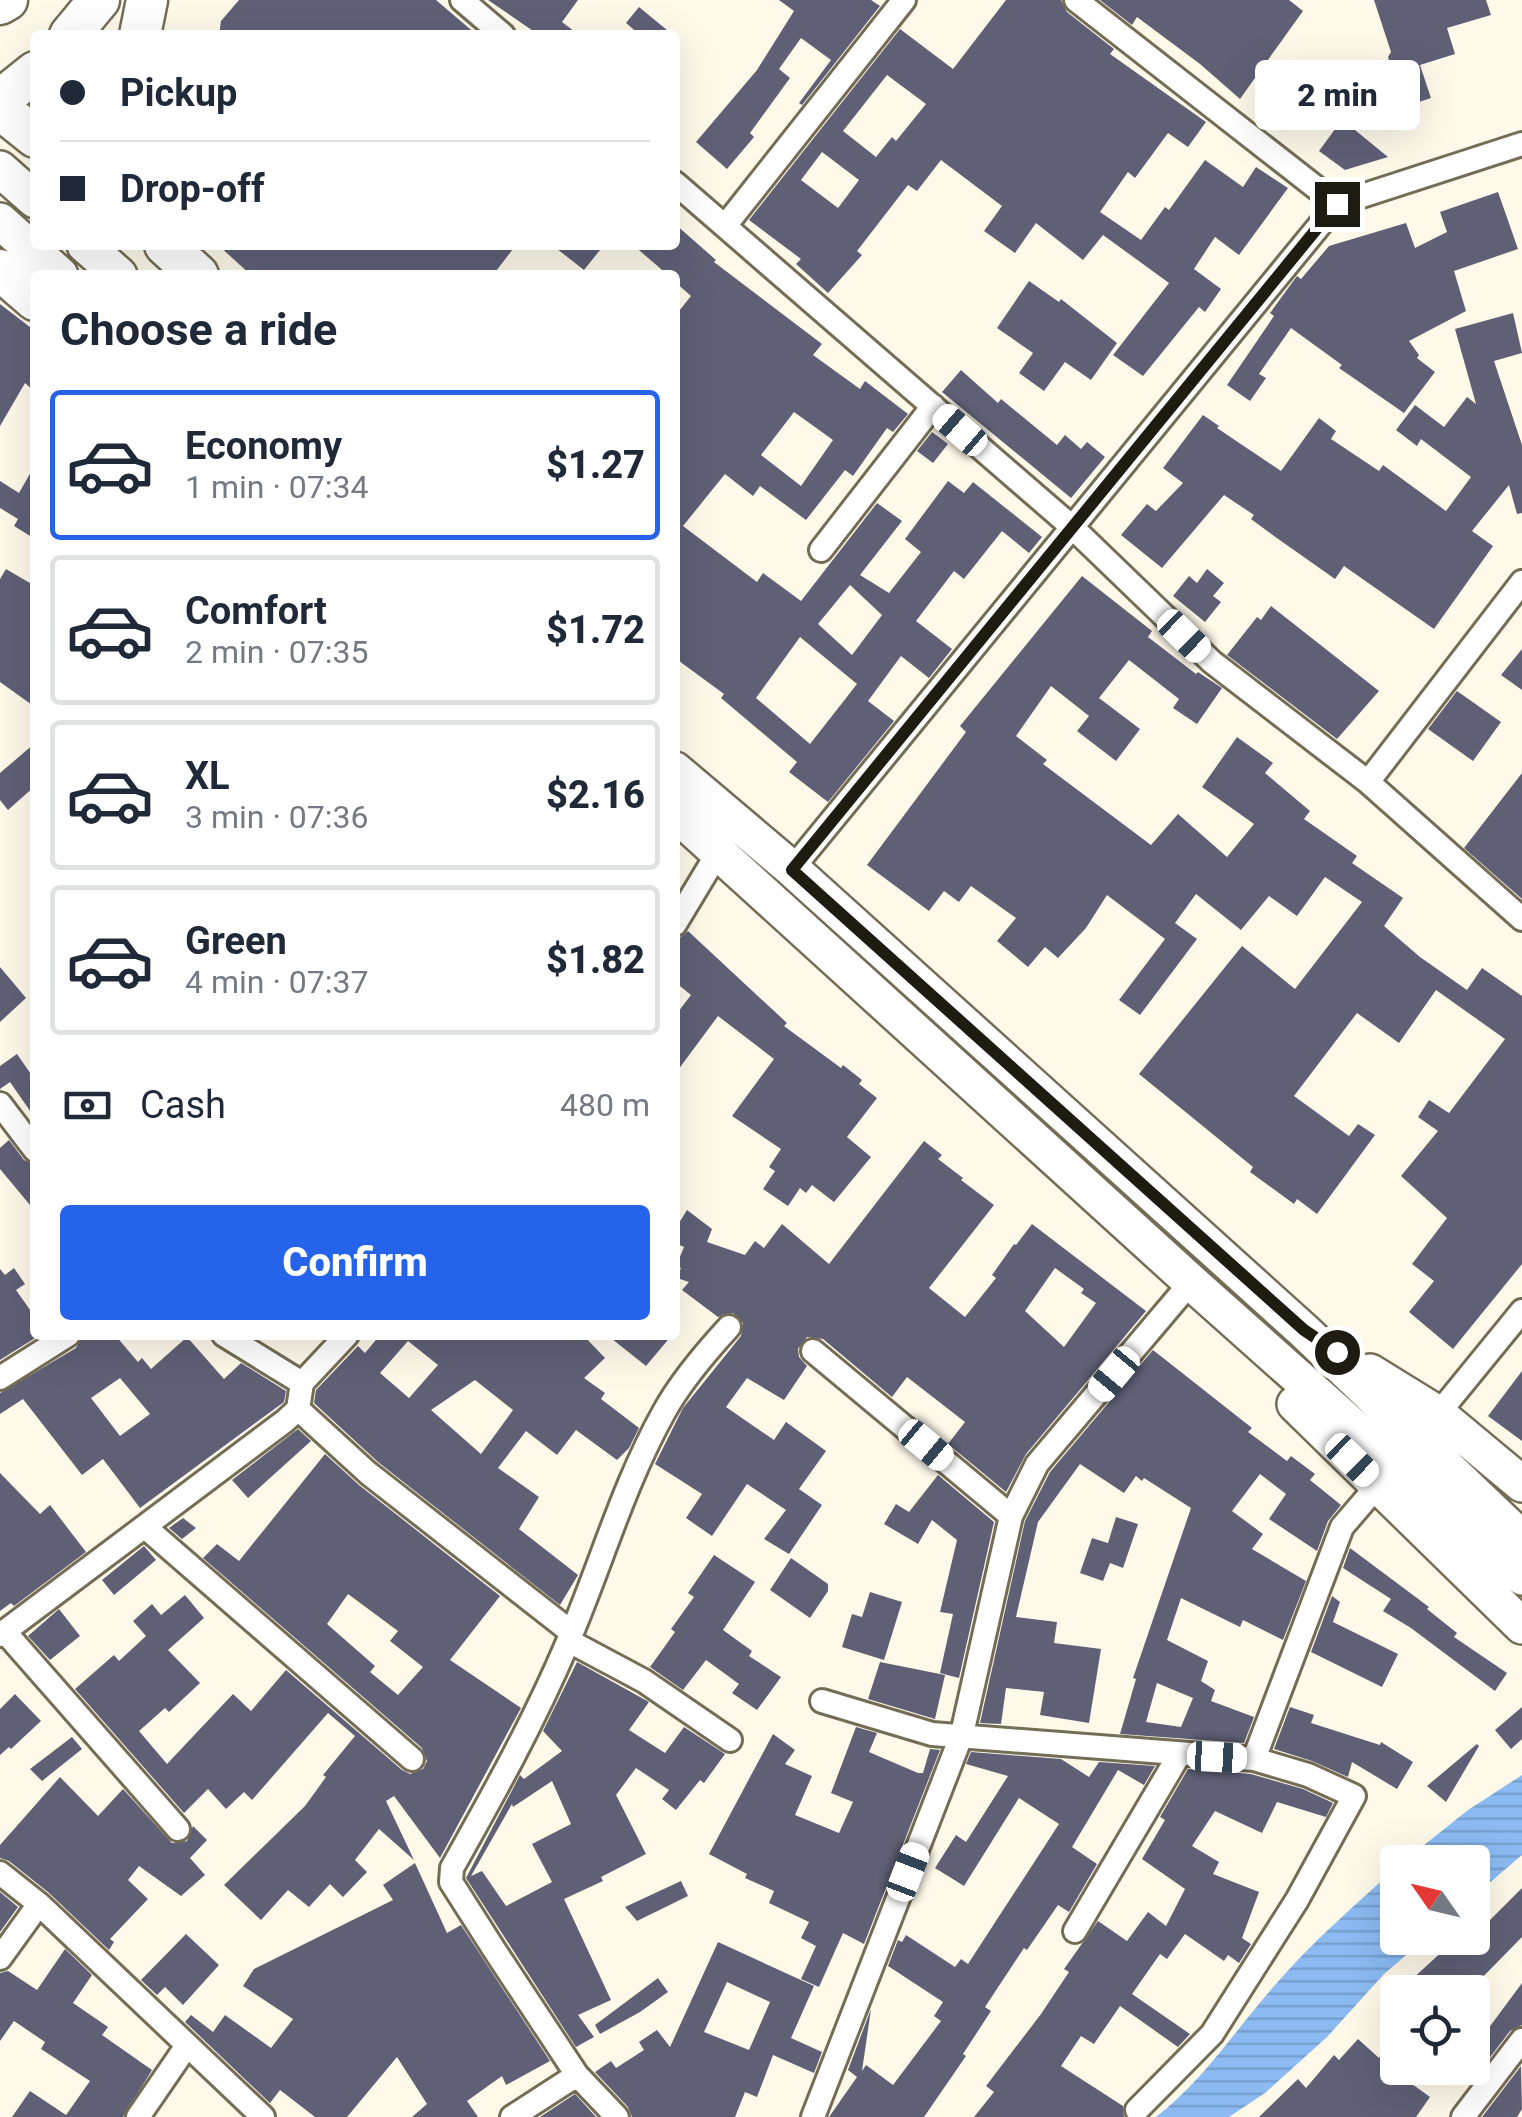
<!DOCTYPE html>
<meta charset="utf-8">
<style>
body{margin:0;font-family:Roboto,sans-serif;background:#f6f6f7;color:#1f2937;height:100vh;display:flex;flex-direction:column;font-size:38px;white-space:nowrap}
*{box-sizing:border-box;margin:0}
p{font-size:32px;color:#747a83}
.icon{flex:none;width:55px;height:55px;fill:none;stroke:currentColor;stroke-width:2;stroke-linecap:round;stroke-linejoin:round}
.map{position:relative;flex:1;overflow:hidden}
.drawer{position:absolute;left:30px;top:270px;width:650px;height:1070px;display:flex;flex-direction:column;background:#fff;border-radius:10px;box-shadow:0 10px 40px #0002}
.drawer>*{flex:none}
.top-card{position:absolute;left:30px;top:30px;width:650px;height:220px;border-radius:10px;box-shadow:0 10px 40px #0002;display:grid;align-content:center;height:220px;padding:0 30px;background:#fff}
.needle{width:65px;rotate:304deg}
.buttons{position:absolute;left:1380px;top:1845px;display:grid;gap:20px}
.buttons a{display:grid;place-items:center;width:110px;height:110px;border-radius:10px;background:#fff;box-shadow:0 10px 40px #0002;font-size:50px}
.end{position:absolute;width:45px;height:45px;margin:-22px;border:12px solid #1e1b11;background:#fff;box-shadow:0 0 0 5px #fff}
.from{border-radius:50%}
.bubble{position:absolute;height:70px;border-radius:10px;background:#fff;box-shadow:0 10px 40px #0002;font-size:32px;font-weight:800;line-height:70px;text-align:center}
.car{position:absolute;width:30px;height:60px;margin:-30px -15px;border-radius:12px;box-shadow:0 0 8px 2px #0007;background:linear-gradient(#fff 24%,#345 0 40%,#fff 0 76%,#345 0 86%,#fff 0)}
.top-card b{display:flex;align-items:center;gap:35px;height:95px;font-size:38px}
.top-card b+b{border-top:2px solid #e0e1e3}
.top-card i{width:25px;height:25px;background:#1f2937}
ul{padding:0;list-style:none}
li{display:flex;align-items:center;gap:30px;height:150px;margin:0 20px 15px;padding:0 10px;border:5px solid #e0e1e3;border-radius:10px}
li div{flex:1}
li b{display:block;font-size:38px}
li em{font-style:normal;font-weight:800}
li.active{border-color:#2563eb}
li>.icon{width:90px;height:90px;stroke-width:1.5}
h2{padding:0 30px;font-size:45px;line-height:120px}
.pay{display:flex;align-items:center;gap:25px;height:110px;padding:0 30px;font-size:38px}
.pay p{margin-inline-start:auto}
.primary-button{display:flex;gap:20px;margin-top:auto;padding:20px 30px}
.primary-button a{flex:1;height:115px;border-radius:10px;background:#2563eb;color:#fff;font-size:40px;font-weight:800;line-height:115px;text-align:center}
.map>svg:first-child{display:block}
</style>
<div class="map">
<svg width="1522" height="2117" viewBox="0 0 1522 2117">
<defs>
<pattern id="water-rules" width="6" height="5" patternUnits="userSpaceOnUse" patternTransform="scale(2.5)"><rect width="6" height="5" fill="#8bbbf2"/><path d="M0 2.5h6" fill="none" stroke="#78a0ce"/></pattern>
</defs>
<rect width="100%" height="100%" fill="#fff9ea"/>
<!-- water -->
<path fill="url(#water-rules)" d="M1522 1775V1855L1473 1897 1472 1862H1403L1468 1810Z
M1397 1867 1398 1938H1426L1384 1974 1327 2037 1265 2093 1229 2117H1156C1203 2081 1236 2029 1275 1985 1312 1942 1355 1905 1397 1867Z"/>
<!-- building -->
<path fill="#5f6076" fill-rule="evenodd" d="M239 0H436L477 35H219L221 21Z
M488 0H578L562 22 579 35H539Z
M779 0H871L880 6 802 105 799 103 831 60 801 38 779 69 790 78 750 133 754 137 727 169 696 142 757 70 794 11Z
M1006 0H1061L1067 12 1114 49 1110 54 1206 122 1188 147 1168 133 1135 178 1128 172 1100 212 1141 240 1165 207 1169 210 1205 160 1243 187 1256 167 1288 188 1239 255 1215 237 1194 269 1221 289 1205 312 1199 307 1143 376 1113 355 1169 283 1103 235 1083 260 1036 223 1015 253 984 231 1002 206 941 160 917 191 908 185 857 251 862 255 828 293 796 264 801 259 749 220 900 29 953 69ZM887 75 926 104 896 141 892 137 876 157 843 131ZM822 152 859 180 838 208 801 180Z
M1100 0H1289L1303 11 1240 99 1200 64 1137 17 1132 25Z
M1374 0H1486L1491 15 1447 28 1455 54 1420 65 1431 98 1404 107 1388 57 1391 52Z
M639 7 673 35H640L626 23Z
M1379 69 1392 79 1355 130 1388 157 1345 170 1319 151Z
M1498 192 1518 249 1454 271 1466 311 1409 341 1419 355 1417 358 1435 372 1404 413 1339 368 1342 365 1291 328 1259 374 1266 378 1250 401 1227 385 1274 316 1270 313 1294 280 1297 276 1301 279 1329 246 1406 223 1415 248 1447 232 1440 212Z
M675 224 716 260 714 262 822 344 813 355 860 389 865 381 908 414 893 432 887 428 853 476 845 470 806 520 760 486 753 496 725 474 683 526 757 582 763 573 801 601 877 503 902 521 860 575 889 593 921 552 905 539 948 481 964 493 973 482 1042 537 1029 553 1002 531 964 579 954 571 916 621 952 649 929 678 901 656 868 701 894 721 828 802 789 772 797 762 721 698 724 694 675 658V316L691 296 675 282V275H668L633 245H675ZM794 412 833 440 801 486 761 455ZM850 585 882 615 852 655 818 624ZM800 637 857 684 810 744 756 698Z
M218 245H516L493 275H251Z
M552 245H604L584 270Z
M1029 281 1059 302 1061 299 1117 343 1091 380 1065 362 1044 391 1019 373 1033 353 997 328Z
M0 304 35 331V392L25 383 0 426Z
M1513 313 1522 353 1494 361 1522 445V513L1517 514 1509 485 1472 531 1493 546 1434 629 1344 566 1335 579 1274 536 1251 519 1254 515 1224 495 1162 568 1121 535 1147 504 1156 511 1183 483 1163 468 1203 415 1219 426 1217 428 1281 471 1319 418 1336 431 1331 439 1379 471 1383 465 1446 511 1471 477 1421 439 1417 446 1396 430 1415 405 1444 427 1467 397 1476 404 1455 329Z
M961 370 998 403 1001 399 1057 445 1065 435 1081 449 1087 442 1105 457 1071 498 942 392Z
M932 432 948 444 933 463 917 451Z
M35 465V539L14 526 18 519 0 508V481L19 493Z
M6 569 35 586V707L0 682V579Z
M1207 569 1224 583 1213 596 1221 602 1205 622 1173 596 1189 576 1197 583Z
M1082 576 1152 631 1148 637 1196 674 1198 672 1222 688 1197 724 1173 708 1179 699 1129 660 1099 698 1140 729 1116 761 1077 731 1089 716 1051 686 1016 736 1047 760 1043 764 1151 845 1178 814 1227 857 1254 824 1202 787 1237 737 1273 763 1265 773 1310 811 1304 819 1357 856 1352 863 1403 898 1384 926 1420 957 1467 990 1482 968 1522 996V1264L1453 1349 1409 1312 1434 1281 1412 1264 1447 1218 1401 1176 1438 1131 1418 1117 1429 1100 1449 1113 1505 1039 1436 990 1399 1043 1357 1013 1294 1096 1349 1136 1358 1124 1375 1135 1317 1214 1297 1199 1294 1204 1250 1172 1253 1167 1139 1074 1242 946 1295 989 1362 902 1325 877 1297 916 1269 896 1241 930 1196 894 1175 923 1197 939 1140 1015 1119 1000 1165 939 1107 895 1086 928 1058 958 1045 947 1028 967 997 941 1016 918 971 886 959 902 944 891 929 911 867 865 966 732 960 726Z
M1271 606 1379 691 1337 739 1227 655 1257 617 1261 620Z
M1522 649V690L1501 675Z
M1457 691 1501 722 1473 761 1428 729Z
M35 743V786L8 810 0 800V773Z
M1522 773V899L1464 848Z
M688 931 787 1023 784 1026 841 1068 843 1065 862 1080 859 1084 877 1098 847 1137 871 1157 834 1202 812 1185 806 1193 800 1188 788 1206 763 1189 775 1171 769 1167 781 1149 732 1116 774 1059 718 1016 675 1074V1016L691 995 675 982V942Z
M0 967 26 998 0 1022Z
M17 1054 35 1080V1118L10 1082 0 1089V1066Z
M9 1140 24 1160 35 1165V1211L0 1169V1148Z
M924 1141 942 1155 938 1159 963 1178 961 1180 994 1205 929 1288 965 1317 996 1278 992 1275 1014 1244 1016 1245 1032 1224 1146 1311 1026 1454 1006 1492 948 1444 965 1422 907 1377 892 1397 823 1339 807 1337 798 1349 799 1357 807 1366 784 1400 747 1378 726 1407 774 1440 786 1422 826 1451 799 1489 822 1505 789 1554 764 1539 786 1510 747 1484 712 1536 686 1518 702 1494 655 1464 683 1408 741 1336 743 1323 733 1313 718 1317 682 1290 689 1282 677 1278 681 1268 676 1266 684 1247 675 1243 679 1223 687 1210 712 1229 707 1242 745 1255 755 1241 764 1248 782 1224 829 1264ZM1055 1268 1084 1289 1081 1293 1096 1303 1064 1347 1025 1311Z
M14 1268 25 1284 16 1290 35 1317V1335H40L0 1360V1269L5 1275Z
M83 1335H115L138 1362 142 1358 151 1369 187 1337 224 1379 241 1363 286 1391 284 1402 140 1508 103 1459 82 1475 23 1399 0 1414V1393L76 1348ZM120 1378 150 1414 120 1436 91 1398Z
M380 1335H583L605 1358 584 1378 605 1393 601 1399 639 1428 629 1448 617 1460 576 1430 557 1455 526 1431 498 1468 539 1497 519 1529 578 1575 560 1605 378 1462 314 1403 316 1390 358 1346 365 1353ZM408 1341 438 1365 409 1398 380 1373ZM475 1380 513 1410 481 1454 431 1410Z
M607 1335H672L646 1366Z
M1153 1350 1252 1428 1248 1432 1287 1461 1291 1456 1315 1474 1310 1480 1341 1505 1328 1521 1317 1551 1269 1519 1286 1494 1260 1474 1232 1511 1263 1534 1252 1549 1306 1581 1283 1640 1243 1620 1240 1627 1181 1598 1167 1640 1208 1661 1201 1681 1215 1690 1211 1701 1254 1717 1244 1743 1120 1734 1136 1679 1133 1678 1191 1508 1144 1478 1142 1481 1136 1476 1124 1493 1080 1464 1038 1522 1016 1617 1057 1622 1054 1643 1101 1649 1089 1723 1040 1715 1044 1692 1006 1688 1001 1724 980 1723 1025 1521 1050 1472ZM1157 1683 1193 1698 1181 1727 1146 1722Z
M1522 1371V1441L1488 1416Z
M298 1429 311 1441 248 1498 232 1480Z
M325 1454 359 1485 500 1596 450 1660 521 1708 440 1858 394 1796 386 1801 414 1860 379 1829 355 1860 367 1872 343 1897 330 1884 309 1907 288 1890 261 1920 224 1885 305 1806 326 1777 323 1775 355 1736 328 1713 252 1800 244 1792 226 1809 208 1789 184 1813 75 1689 114 1655 119 1661 146 1636 133 1621 152 1604 161 1615 185 1595 204 1618 168 1650 200 1683 169 1712 165 1708 139 1731 167 1764 233 1694 251 1711 286 1670 402 1770 410 1774 423 1769 427 1761 422 1748 203 1558 217 1544 239 1561ZM348 1594 398 1631 390 1641 423 1667 398 1695 370 1672 375 1666 327 1624Z
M0 1473 40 1514 50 1505 86 1552 14 1606 11 1603 0 1611Z
M938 1475 994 1522 959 1678 940 1673 953 1614 940 1612 957 1540 932 1520 918 1544 884 1524 896 1504 909 1512Z
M1116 1517 1138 1524 1123 1568 1110 1563 1103 1581 1080 1573 1092 1538 1108 1543Z
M183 1518 196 1528 182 1539 169 1528Z
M144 1546 156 1560 114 1595 102 1580Z
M1350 1548 1429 1607 1427 1609 1457 1633 1454 1637 1507 1673 1495 1691 1411 1628 1383 1611 1391 1599 1343 1568Z
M714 1555 755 1582 723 1630 752 1651 749 1656 781 1677 757 1710 732 1693 739 1684 706 1660 683 1690 650 1667 675 1632 671 1629 694 1597 688 1593Z
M791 1558 828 1584V1591L810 1618 770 1590Z
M870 1592 902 1602 884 1660 842 1647 852 1614 862 1617Z
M1332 1596 1340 1602 1333 1622 1398 1654 1382 1687 1311 1652Z
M59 1609 80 1636 50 1660 28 1636Z
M577 1662 649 1702 629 1730 665 1753 684 1727 725 1754 704 1783 700 1780 676 1810 662 1799 669 1790 636 1768 616 1795 646 1854 601 1877 603 1881 564 1899 611 2000 578 2015 594 2037 576 2047 466 1878 520 1775 524 1779 562 1751 543 1731ZM552 1781 571 1824 532 1844 552 1882 506 1906 482 1871 471 1876 512 1804 513 1807Z
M880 1662 945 1675 935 1719 868 1699Z
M15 1694 41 1721 11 1749 9 1747 0 1755V1709Z
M1290 1707 1314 1715 1311 1723 1380 1745 1381 1742 1413 1762 1397 1789 1352 1762 1348 1777 1312 1761 1274 1749Z
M1522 1707V1739L1511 1749 1495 1730Z
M856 1727 877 1733 869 1752 918 1773H923L930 1749 940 1750 864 1944 843 1933 819 1987 801 1979 816 1946 801 1938 809 1922 769 1903 774 1891 745 1878 747 1874 709 1854 773 1734 795 1750 785 1764 812 1776 795 1815 839 1833 853 1802 831 1793Z
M72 1737 82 1749 42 1781 30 1769Z
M1477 1744 1479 1746 1446 1802 1427 1786Z
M971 1752 1061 1759 1089 1777 1099 1762 1155 1766 1144 1785 1118 1770 1072 1847 1097 1864 1069 1912 1058 1905 1027 1950 1024 1948 985 2007 991 2011 963 2054 966 2056 924 2117H829L857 2077 848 2070 871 2009 862 2071 866 2065 893 2085 941 2021 934 2016 943 2002 888 1966 898 1940 902 1942 906 1935 955 1967 961 1959 968 1964 1059 1824 1019 1798 964 1886 935 1868 956 1835 966 1842 1008 1776 966 1764Z
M1188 1769 1251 1774 1303 1789 1333 1803 1326 1817 1277 1802 1262 1833 1215 1811 1192 1846 1219 1862 1213 1874 1259 1892 1242 1938 1251 1944 1239 1963 1228 1955 1224 1961 1185 1934 1167 1959 1160 1954 1132 1994 1190 2034 1178 2047 1120 2006 1094 2044 1081 2036 1061 2066 1123 2106 1124 2117H974L994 2092 986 2086 1041 2014 1069 1972 1064 1969 1098 1921 1127 1941 1148 1912 1166 1926 1185 1889 1142 1859 1165 1820 1160 1817Z
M60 1777 98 1816 123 1789 172 1843 187 1841 193 1826 207 1840 190 1858 205 1875 181 1896 139 1866 128 1880 148 1899 110 1939 114 1942 109 1950 48 1892 9 1861 0 1858V1845Z
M415 1863 447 1933 461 1925 550 2061 506 2085 502 2076 467 2101 478 2117H412L427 2104 397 2057 347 2117H315L280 2090 270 2103 185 2022 191 2015 213 2032 225 2015 271 2048 293 2019 243 1986 254 1969 393 1900 383 1885Z
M681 1881 688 1896 637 1921 625 1907Z
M1522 1888V1937L1468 1992H1398L1457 1938H1472Z
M0 1892 18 1907 0 1932Z
M186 1934 219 1965 183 2005 165 1987 157 1995 141 1980Z
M718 1942 814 1986 791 2038 822 2052 814 2073 773 2055 757 2097 745 2092 735 2117H632L628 2107 595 2072 611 2061 616 2068 644 2050 639 2042 657 2030 670 2047ZM727 1982 770 2002 749 2050 704 2032Z
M65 1949 92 1975 73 2003 108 2027 102 2035 152 2070 123 2117H12L30 2091 66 2115 90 2081 41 2049 45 2042 14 2021 0 2041V1973L8 1971 37 1990Z
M658 1978 668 1992 640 2012 600 2034 595 2025Z
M1522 1983V2025L1510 2031 1472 2081 1453 2068H1472V2018L1488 2029Z
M1358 2039 1379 2058 1381 2055 1415 2080 1412 2084 1430 2097 1416 2117H1259L1298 2079 1306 2088 1334 2055 1339 2060Z
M1521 2066 1522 2109 1517 2117H1482Z
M575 2094 596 2117H540Z"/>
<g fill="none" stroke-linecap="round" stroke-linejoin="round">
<defs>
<path id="street" d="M462 0 503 35
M1076 0 1337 204
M675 183 1072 527 1212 662 1368 782 1522 919
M725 226 904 0
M821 550 933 406
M1368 782 1522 582
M792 869 1337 204 1522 144
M675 924 719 851
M0 1104 35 1150
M224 1335 302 1383
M813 1351 1011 1516
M0 1378 68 1335
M298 1409 368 1473 571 1632
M1429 1425 1522 1311
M145 1527 412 1759
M5 1632 178 1829
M0 1635 285 1421 298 1409 302 1383 347 1335
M569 1641 644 1681 730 1740
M822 1701 932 1734 1254 1759 1308 1775 1354 1796 1297 1900 1212 2034 1137 2110
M1254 1759 1342 1527 1378 1485
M0 1873 39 1904 263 2117
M1075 1931 1179 1755
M0 1958 39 1904
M138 2117 186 2047
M512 2117 577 2075
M617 2117 577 2075 495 1951 451 1882 452 1868C493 1795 534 1722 567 1644 600 1568 623 1485 664 1412 681 1381 705 1353 729 1327
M813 2117 962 1734 1011 1516 1037 1464 1191 1282
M1463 2117 1522 2040"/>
<path id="primary" d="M0 169 35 200
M0 221 60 275
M85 245 119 275
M675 770 792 869 1304 1331 1522 1539
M675 813 1191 1282 1522 1577
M1370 1372 1438 1414 1522 1484
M1295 1404 1522 1626"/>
<path id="highway" d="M0 4 7 0
M70 35 99 0
M140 35 147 0
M0 100 35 72
M0 109 35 137
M165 245 198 275
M0 270 35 300"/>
</defs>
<!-- street casing -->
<use href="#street" stroke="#746d56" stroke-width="28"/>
<!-- primary casing -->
<use href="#primary" stroke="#746d56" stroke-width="40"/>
<!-- highway casing -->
<use href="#highway" stroke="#746d56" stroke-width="45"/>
<!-- street -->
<use href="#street" stroke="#fff" stroke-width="22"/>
<!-- primary -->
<use href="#primary" stroke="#fff" stroke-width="35"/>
<!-- highway -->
<use href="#highway" stroke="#fff" stroke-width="40"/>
</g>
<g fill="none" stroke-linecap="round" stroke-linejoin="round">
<!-- route -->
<path stroke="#1e1b11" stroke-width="12" d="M1337 204 792 870 1304 1330 1337 1352"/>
</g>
</svg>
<div class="buttons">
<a><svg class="needle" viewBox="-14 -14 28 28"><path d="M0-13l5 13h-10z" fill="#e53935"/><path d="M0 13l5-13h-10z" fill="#747a83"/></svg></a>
<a><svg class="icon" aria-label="locate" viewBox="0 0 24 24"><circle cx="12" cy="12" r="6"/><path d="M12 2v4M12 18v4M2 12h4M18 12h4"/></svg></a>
</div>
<i class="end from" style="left:1337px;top:1352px"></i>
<i class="end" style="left:1337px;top:204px"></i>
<div class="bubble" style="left:1255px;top:60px;width:165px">2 min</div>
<i class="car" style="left:960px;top:430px;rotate:311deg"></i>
<i class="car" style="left:1184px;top:636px;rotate:134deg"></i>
<i class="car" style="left:1114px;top:1374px;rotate:220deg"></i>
<i class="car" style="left:926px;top:1445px;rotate:130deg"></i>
<i class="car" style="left:1352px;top:1460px;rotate:134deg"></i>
<i class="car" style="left:1217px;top:1757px;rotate:93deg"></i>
<i class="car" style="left:908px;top:1872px;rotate:21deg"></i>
<div class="top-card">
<b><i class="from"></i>Pickup</b>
<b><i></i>Drop-off</b>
</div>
<section class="drawer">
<h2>Choose a ride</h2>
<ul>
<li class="active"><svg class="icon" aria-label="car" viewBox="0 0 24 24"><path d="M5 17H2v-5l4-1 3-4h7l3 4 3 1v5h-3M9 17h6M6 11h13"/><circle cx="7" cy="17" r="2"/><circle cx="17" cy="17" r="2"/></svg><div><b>Economy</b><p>1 min · 07:34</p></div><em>$1.27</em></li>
<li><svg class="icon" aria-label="car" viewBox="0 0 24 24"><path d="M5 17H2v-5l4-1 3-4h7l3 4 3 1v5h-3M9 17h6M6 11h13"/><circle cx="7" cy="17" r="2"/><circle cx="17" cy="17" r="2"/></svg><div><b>Comfort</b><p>2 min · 07:35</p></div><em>$1.72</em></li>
<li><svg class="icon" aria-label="car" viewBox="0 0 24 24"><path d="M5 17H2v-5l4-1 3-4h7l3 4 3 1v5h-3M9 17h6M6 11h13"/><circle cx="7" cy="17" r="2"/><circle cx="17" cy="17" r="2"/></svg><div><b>XL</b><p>3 min · 07:36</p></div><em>$2.16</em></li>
<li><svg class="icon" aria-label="car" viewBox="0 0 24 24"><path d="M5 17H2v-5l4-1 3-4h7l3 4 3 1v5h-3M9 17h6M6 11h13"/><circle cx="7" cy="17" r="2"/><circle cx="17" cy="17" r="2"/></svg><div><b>Green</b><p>4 min · 07:37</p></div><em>$1.82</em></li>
</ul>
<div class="pay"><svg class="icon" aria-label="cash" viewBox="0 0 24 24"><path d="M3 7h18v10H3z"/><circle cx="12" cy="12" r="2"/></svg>Cash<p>480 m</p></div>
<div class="primary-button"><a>Confirm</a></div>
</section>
</div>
